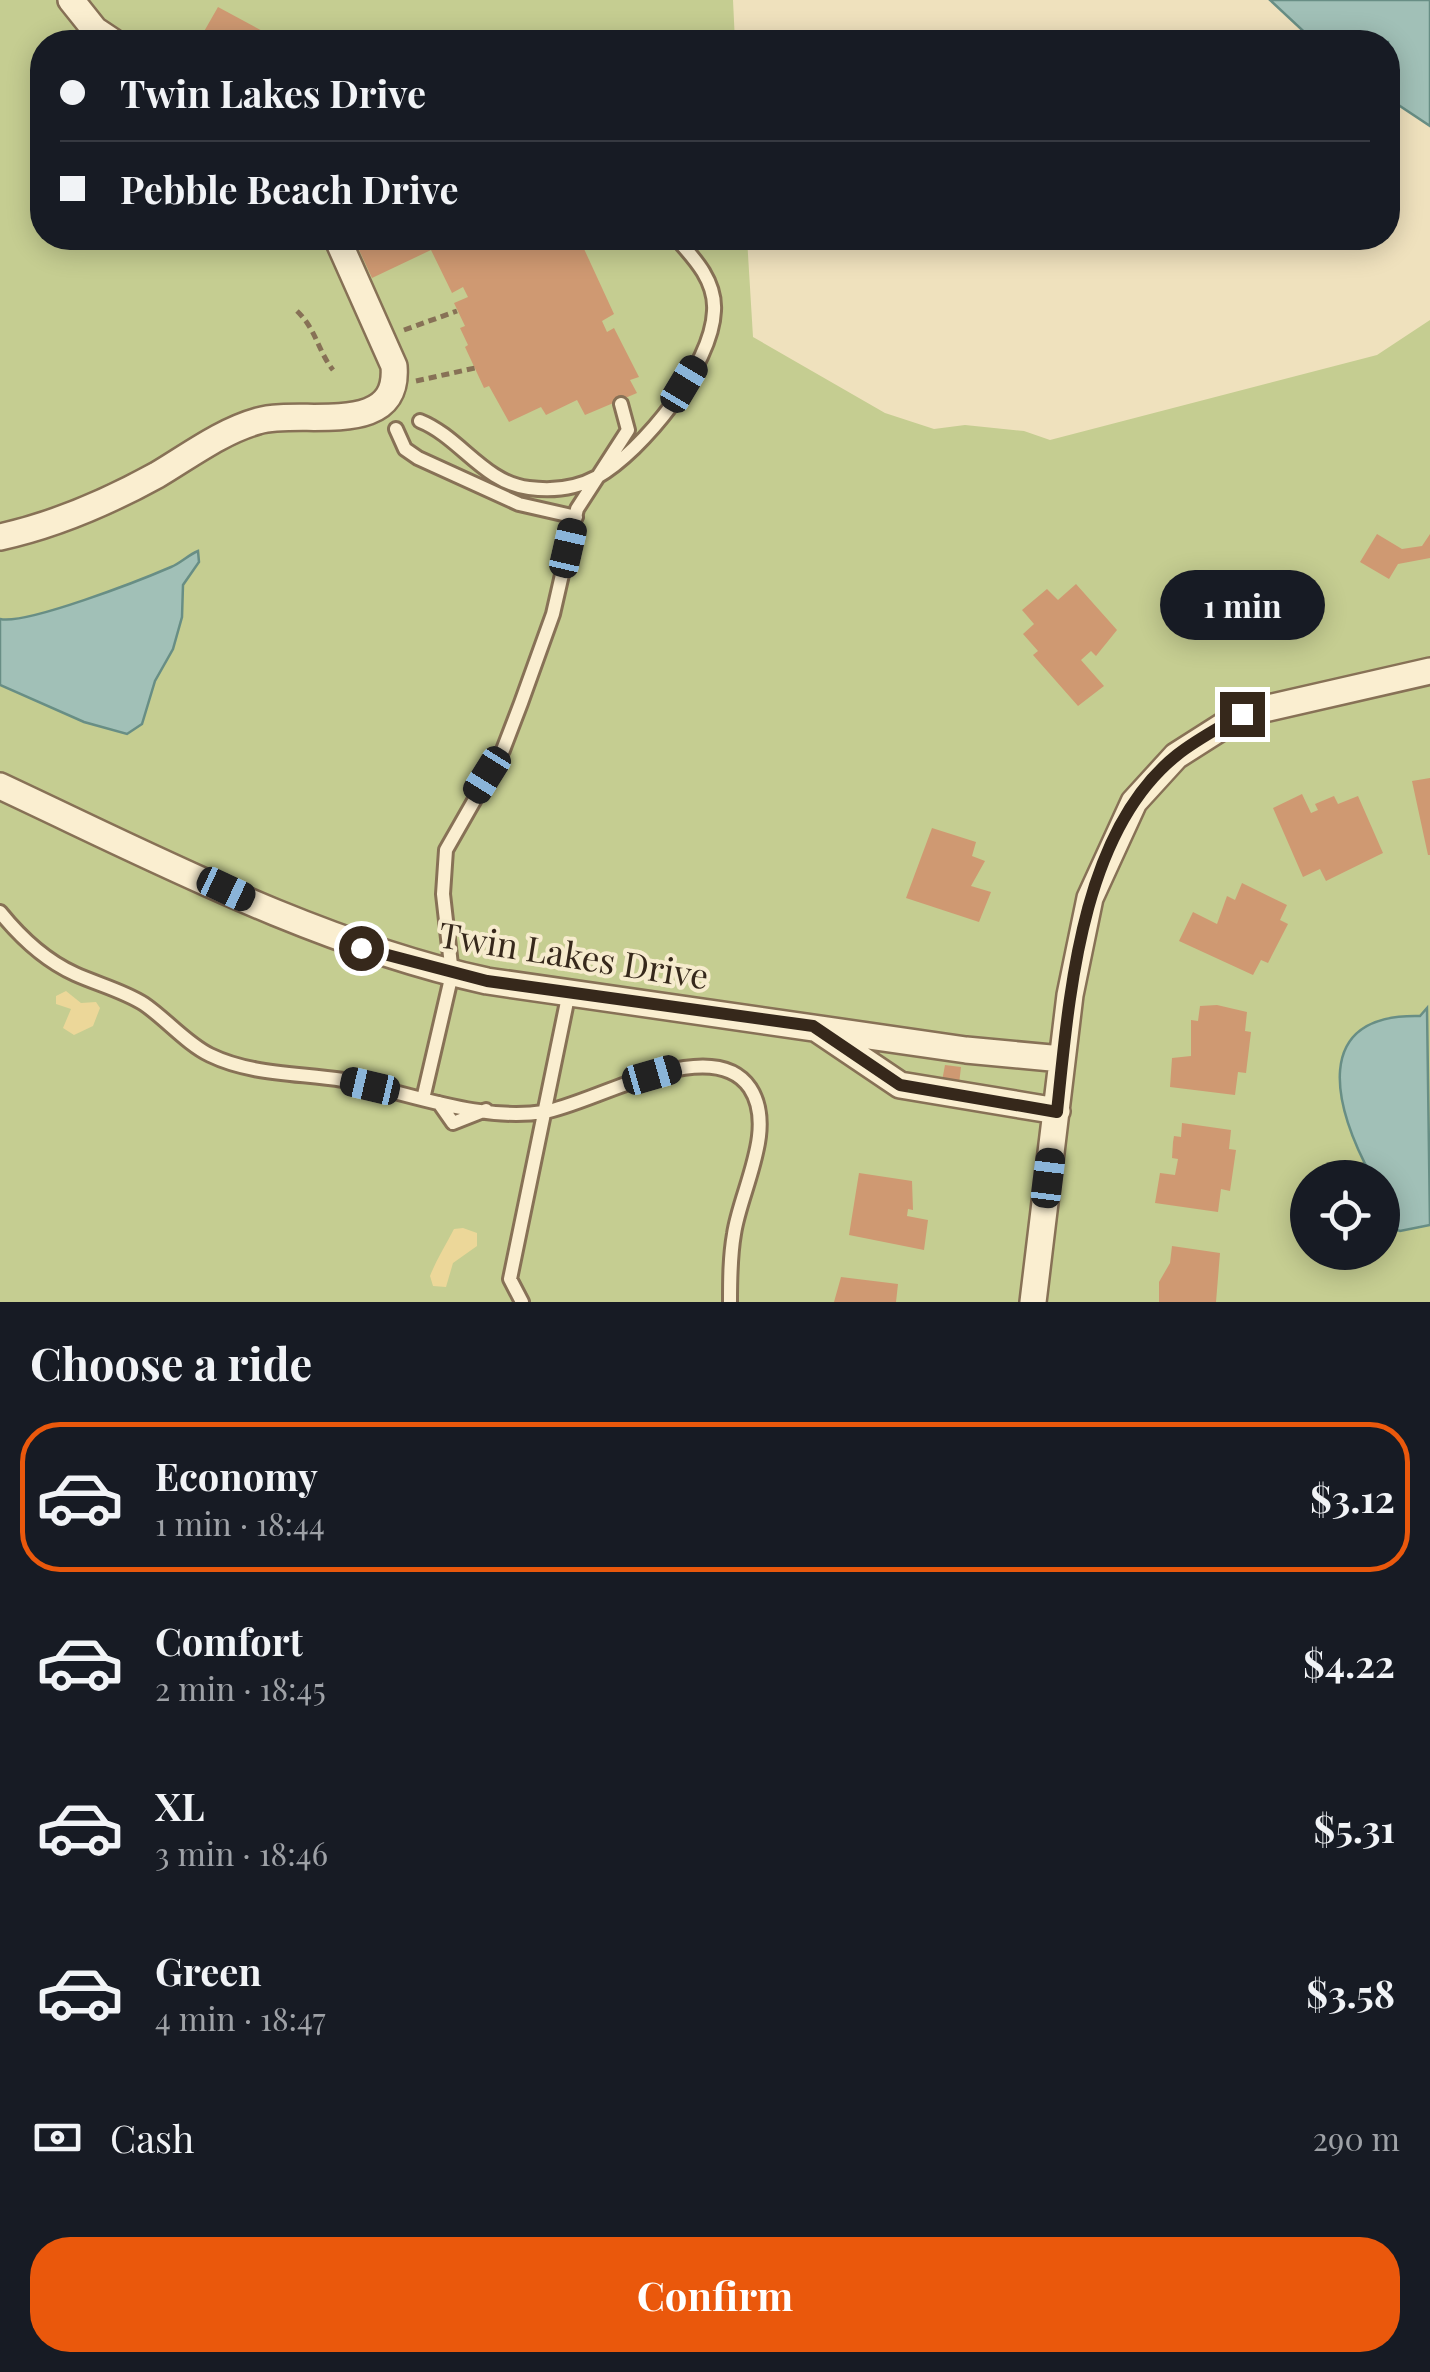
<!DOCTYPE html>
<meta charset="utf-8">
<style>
body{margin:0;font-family:"Playfair Display",serif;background:#20242c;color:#f1f3f6;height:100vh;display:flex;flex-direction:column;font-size:38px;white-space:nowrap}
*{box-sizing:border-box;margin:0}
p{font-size:32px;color:#9ea1a6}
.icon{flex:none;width:55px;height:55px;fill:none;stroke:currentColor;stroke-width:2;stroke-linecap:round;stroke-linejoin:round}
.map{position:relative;height:1302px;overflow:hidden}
.panel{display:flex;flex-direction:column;background:#171b24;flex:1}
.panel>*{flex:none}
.hud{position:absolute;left:30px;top:30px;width:1370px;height:220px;border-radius:40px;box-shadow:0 5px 25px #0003;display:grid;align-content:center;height:220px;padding:0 30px;background:#171b24}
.buttons{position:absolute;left:1290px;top:1160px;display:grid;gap:20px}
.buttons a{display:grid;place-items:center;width:110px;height:110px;border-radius:50%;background:#171b24;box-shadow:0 5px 25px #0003;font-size:50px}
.end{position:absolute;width:45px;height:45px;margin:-22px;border:12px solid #36281b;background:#fff;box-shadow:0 0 0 5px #fff}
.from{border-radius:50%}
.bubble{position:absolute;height:70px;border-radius:35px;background:#171b24;box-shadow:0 5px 25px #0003;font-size:32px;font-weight:700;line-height:70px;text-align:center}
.car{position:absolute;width:30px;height:60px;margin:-30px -15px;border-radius:12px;box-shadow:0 0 8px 2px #0007;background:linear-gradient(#222 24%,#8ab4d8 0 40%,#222 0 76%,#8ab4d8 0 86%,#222 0)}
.hud b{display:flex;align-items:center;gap:35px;height:95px;font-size:38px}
.hud b+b{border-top:2px solid #363941}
.hud i{width:25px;height:25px;background:#f1f3f6}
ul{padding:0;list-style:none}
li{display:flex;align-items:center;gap:30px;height:150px;margin:0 20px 15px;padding:0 10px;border:5px solid transparent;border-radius:40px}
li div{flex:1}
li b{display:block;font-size:38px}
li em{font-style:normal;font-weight:700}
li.current{border-color:#ea580c}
li>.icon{width:90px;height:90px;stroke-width:1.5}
h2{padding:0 30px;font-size:45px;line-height:120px}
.pay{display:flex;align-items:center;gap:25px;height:110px;padding:0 30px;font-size:38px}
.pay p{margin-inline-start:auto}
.action{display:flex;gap:20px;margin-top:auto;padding:20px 30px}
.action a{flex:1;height:115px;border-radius:40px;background:#ea580c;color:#fff;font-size:40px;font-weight:700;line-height:115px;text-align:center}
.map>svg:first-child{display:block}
</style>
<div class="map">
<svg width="1430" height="1302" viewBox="0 0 1430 1302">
<rect width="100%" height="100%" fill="#efe1bd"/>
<!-- green -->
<path fill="#c5cd91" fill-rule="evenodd" d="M0 0H733L735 42H42V238H747L753 337 885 413 934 429 965 425 1024 431 1050 440 1377 355 1430 320V1302H0ZM1308 1178H1382V1252H1308Z"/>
<!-- sand -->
<path fill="#ecd799" d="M66 991 81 1003 96 1002 100 1008 93 1026 74 1035 63 1028 71 1009 56 1004V996Z
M463 1228 477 1233V1246L453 1263 446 1287 433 1286 430 1276C436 1260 446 1245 454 1229Z"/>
<!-- water -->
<path fill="#a1c0b7" stroke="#688e85" stroke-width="2.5" d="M1270 0H1430V126L1388 98V42H1315Z
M198 551 199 562 183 585 182 617 173 649 155 681 142 724 127 734 84 722 0 685V619C26 625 141 580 171 567 181 563 188 555 198 551Z
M1427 1008 1430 1225 1400 1231 1383 1225 1382 1178 1372 1177C1334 1109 1309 1013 1420 1016Z"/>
<!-- building -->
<path fill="#cf9972" d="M218 7 283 42H198Z
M579 238 614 314 602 321 607 332 614 328 639 377 630 380 637 393 585 415 577 400 546 415 541 407 509 422 489 386 484 388 465 347 468 345 460 328 465 326 454 303 468 297 463 287 452 293 431 250 372 278 354 239Z
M1377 534 1402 549 1422 546 1430 534V558L1398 564 1389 579 1360 562Z
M1076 584 1117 630 1096 656 1091 651 1081 660 1104 686 1078 706 1033 655 1038 651 1023 634 1034 624 1022 610 1047 589 1058 600Z
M1430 778V855H1428L1412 781Z
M1302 794 1311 813 1318 810 1315 804 1334 796 1338 804 1358 796 1383 853 1326 881 1320 869 1303 877 1273 808Z
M932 828 976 842 972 856 985 861 971 886 991 892 979 922 906 898Z
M1242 883 1287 905 1280 920 1288 924 1268 963 1261 960 1253 975 1179 941 1193 912 1217 924 1227 896 1235 900Z
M1217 1005 1247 1012 1245 1031 1251 1032 1246 1073 1238 1072 1235 1095 1170 1087 1172 1058 1191 1056V1020L1198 1021 1200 1006Z
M945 1065 961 1067 959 1084 942 1081Z
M1182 1123 1231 1130 1229 1149 1236 1150 1230 1191 1221 1189 1218 1212 1155 1203 1160 1173 1175 1175 1178 1159 1172 1158 1173 1142 1174 1136 1181 1137Z
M859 1173 912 1181 913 1210 908 1209 907 1216 928 1220 924 1250 849 1235Z
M1172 1246 1220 1253 1216 1302H1159V1282L1170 1263Z
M841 1277 898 1284 896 1302H834Z"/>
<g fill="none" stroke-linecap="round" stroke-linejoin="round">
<defs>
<path id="service" d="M420 421C460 437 484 483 529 488 552 491 577 488 597 477 643 451 712 365 714 311 716 281 694 258 676 238
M396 429 405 449 418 458 519 504 576 517
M0 912C21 938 44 960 75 974 97 984 124 991 144 1004 166 1019 187 1044 210 1055 251 1075 299 1073 343 1080 408 1092 478 1122 544 1112 593 1104 712 1031 750 1088 777 1129 740 1191 734 1234 730 1257 730 1279 730 1302
M423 1099 452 974 443 894 446 850 503 750 521 703 553 614 577 509 628 430 621 404
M439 1103 453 1123 486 1110
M522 1302 510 1279 569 992"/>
<path id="minor" d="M71 0 95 30 113 42
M0 537C55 525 108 502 157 475 189 456 222 431 258 421 301 408 400 440 394 366L337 238
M0 786C156 859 318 944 487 981L966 1050 1062 1059
M817 1029 900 1085 1057 1111
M1033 1302 1070 995 1090 898 1134 802 1176 756 1242 714 1430 671"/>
</defs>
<!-- service casing -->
<use href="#service" stroke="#877156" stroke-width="18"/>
<!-- minor casing -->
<use href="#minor" stroke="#877156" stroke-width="30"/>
<!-- path -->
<path stroke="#877156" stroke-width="5" stroke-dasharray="8 5" stroke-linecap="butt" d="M297 311C316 329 318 351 333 370
M404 330 457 311
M416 381 475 368"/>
<!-- service -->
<use href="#service" stroke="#faeed0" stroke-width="12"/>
<!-- minor -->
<use href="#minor" stroke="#faeed0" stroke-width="25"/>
</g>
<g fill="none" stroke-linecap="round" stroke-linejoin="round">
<!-- route -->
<path stroke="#36281b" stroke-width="12" d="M361 948 487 981 813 1026 900 1085 1057 1112C1069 998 1080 832 1177 755 1197 739 1221 727 1242 714"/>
</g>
<g text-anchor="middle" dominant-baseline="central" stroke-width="8" stroke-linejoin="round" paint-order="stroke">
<!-- street labels -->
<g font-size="35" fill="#36281b" stroke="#f6ebcd">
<text transform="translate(574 954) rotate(9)">Twin Lakes Drive</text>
</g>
</g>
</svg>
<div class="buttons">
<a><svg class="icon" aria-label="locate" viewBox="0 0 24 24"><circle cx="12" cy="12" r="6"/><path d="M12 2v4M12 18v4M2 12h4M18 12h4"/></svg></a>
</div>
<i class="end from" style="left:361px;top:948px"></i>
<i class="end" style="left:1242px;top:714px"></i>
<div class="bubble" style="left:1160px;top:570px;width:165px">1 min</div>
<i class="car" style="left:684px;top:384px;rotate:31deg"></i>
<i class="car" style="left:568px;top:548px;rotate:13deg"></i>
<i class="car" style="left:487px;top:775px;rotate:212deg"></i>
<i class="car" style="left:226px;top:889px;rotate:115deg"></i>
<i class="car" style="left:652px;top:1075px;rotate:74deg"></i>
<i class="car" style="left:370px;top:1086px;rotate:283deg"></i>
<i class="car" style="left:1048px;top:1178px;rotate:7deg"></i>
<div class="hud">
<b><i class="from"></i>Twin Lakes Drive</b>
<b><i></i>Pebble Beach Drive</b>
</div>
</div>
<section class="panel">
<h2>Choose a ride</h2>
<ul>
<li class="current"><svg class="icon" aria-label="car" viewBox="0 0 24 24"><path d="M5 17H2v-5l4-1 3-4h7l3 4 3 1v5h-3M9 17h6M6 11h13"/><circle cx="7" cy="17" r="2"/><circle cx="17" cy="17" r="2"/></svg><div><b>Economy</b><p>1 min · 18:44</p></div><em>$3.12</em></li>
<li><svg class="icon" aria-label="car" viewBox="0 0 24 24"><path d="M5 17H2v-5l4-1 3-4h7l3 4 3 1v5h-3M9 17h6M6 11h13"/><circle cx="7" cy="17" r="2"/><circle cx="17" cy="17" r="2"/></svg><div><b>Comfort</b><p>2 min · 18:45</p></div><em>$4.22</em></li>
<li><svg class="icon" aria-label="car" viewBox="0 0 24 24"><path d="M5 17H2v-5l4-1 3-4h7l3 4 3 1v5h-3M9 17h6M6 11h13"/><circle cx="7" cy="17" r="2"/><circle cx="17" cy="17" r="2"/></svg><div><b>XL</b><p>3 min · 18:46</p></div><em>$5.31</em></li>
<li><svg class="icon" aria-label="car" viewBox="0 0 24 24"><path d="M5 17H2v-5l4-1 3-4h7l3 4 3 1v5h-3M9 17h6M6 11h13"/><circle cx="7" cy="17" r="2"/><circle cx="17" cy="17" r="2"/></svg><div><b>Green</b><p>4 min · 18:47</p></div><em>$3.58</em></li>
</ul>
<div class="pay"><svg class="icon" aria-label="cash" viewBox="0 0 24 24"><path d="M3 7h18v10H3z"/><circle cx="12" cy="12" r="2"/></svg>Cash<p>290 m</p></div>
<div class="action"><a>Confirm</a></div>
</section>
